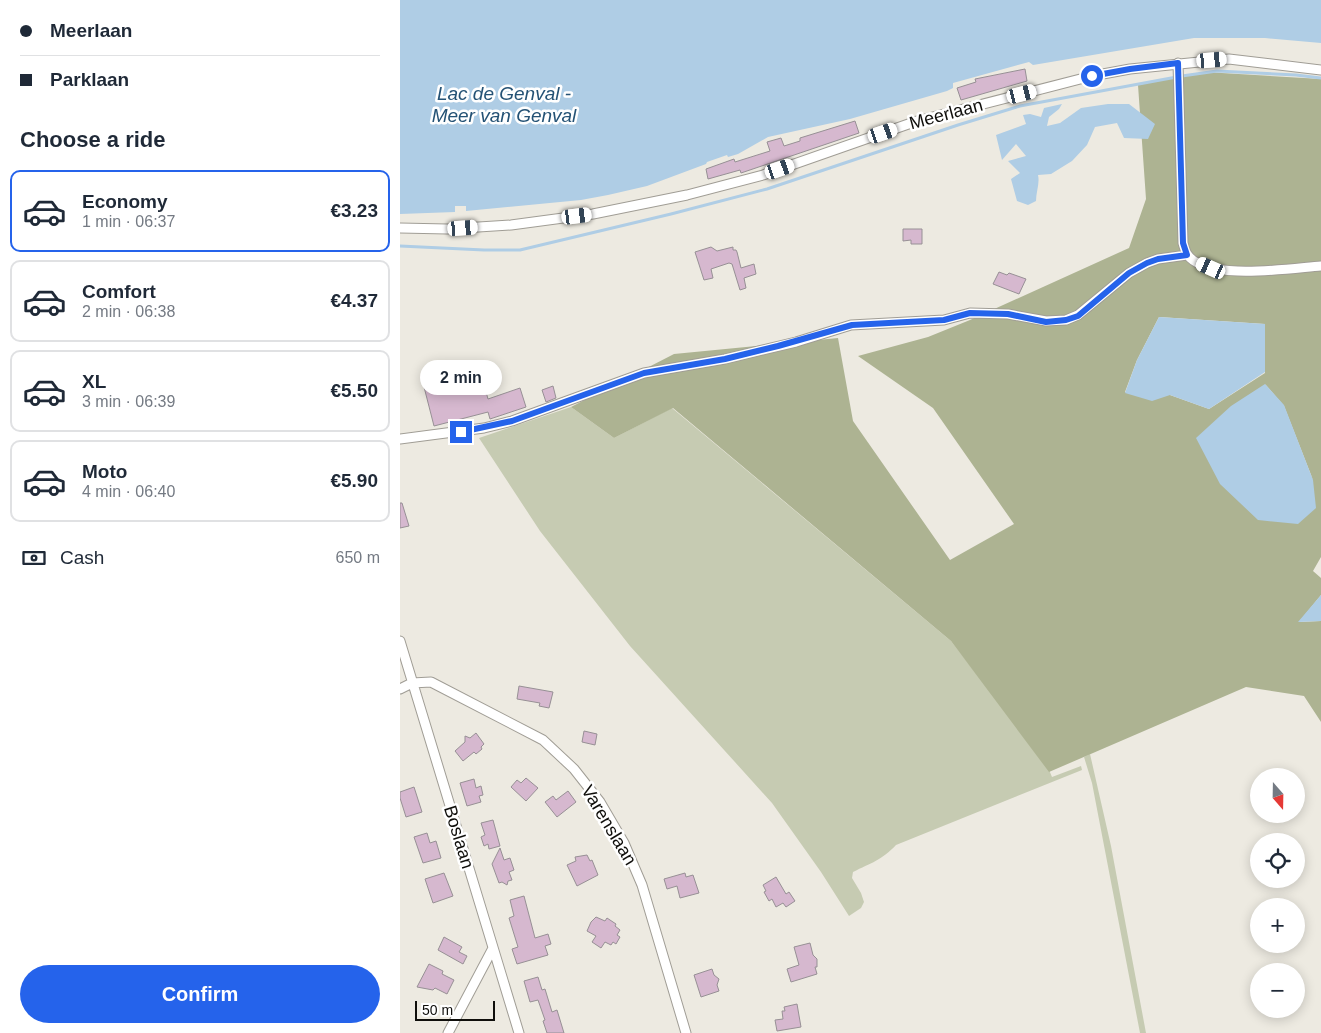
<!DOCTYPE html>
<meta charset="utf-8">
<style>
body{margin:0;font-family:Helvetica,sans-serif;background:#f6f6f7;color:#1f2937;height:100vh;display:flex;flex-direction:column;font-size:19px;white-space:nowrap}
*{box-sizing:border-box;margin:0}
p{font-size:16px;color:#747a83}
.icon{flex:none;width:28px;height:28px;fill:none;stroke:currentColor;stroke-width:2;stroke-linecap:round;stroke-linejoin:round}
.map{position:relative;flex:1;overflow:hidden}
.panel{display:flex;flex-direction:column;background:#fff;width:400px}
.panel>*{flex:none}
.top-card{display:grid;align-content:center;height:110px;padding:0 20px;background:#fff}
.needle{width:32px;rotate:160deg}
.fabs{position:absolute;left:850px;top:768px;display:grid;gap:10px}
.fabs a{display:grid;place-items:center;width:55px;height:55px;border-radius:50%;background:#fff;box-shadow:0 2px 12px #0003;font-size:25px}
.scale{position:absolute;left:15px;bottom:12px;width:80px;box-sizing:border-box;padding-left:5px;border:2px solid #0f0e0b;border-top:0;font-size:14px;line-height:18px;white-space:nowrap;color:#0f0e0b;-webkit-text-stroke:4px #fff;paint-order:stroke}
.end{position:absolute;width:22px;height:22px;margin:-11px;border:6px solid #2563eb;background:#fff;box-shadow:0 0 0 2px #fff}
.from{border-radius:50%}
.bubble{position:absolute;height:35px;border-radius:18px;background:#fff;box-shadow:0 2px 12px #0003;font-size:16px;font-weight:800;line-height:35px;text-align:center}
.car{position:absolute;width:15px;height:30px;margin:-15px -8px;border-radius:6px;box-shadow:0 0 4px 1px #0007;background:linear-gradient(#fff 24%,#345 0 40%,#fff 0 76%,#345 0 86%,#fff 0)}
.top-card b{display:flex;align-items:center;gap:18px;height:48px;font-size:19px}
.top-card b+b{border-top:1px solid #e0e1e3}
.top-card i{width:12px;height:12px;background:#1f2937}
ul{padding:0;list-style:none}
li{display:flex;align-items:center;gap:15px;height:82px;margin:0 10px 8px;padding:0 10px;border:2px solid #e0e1e3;border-radius:10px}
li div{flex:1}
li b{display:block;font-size:19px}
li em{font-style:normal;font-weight:800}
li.active{border-color:#2563eb}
li>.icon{width:45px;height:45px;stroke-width:1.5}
h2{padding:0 20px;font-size:22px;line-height:60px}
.pay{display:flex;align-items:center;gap:12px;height:55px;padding:0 20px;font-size:19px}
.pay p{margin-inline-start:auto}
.button{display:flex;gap:10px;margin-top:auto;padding:10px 20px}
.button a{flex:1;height:58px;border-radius:30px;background:#2563eb;color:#fff;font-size:20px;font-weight:800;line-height:58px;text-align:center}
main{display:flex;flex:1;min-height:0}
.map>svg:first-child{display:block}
</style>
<main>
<section class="panel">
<div class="top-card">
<b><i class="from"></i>Meerlaan</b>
<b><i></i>Parklaan</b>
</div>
<h2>Choose a ride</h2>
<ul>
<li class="active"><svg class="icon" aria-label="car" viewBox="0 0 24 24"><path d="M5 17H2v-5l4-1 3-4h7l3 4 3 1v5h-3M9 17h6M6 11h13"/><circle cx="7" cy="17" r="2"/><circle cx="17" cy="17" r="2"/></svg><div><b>Economy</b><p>1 min · 06:37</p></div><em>€3.23</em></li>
<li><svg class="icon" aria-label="car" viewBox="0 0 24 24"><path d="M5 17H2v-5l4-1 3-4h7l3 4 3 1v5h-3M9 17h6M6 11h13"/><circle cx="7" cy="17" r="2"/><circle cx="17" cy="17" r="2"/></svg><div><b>Comfort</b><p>2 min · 06:38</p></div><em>€4.37</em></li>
<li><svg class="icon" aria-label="car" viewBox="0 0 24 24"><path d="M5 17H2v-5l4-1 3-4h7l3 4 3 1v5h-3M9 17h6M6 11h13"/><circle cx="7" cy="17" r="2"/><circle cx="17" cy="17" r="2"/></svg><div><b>XL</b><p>3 min · 06:39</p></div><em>€5.50</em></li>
<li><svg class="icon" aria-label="car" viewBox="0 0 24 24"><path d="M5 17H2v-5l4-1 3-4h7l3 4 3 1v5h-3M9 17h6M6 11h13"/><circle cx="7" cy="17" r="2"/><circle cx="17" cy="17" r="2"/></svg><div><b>Moto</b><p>4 min · 06:40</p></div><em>€5.90</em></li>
</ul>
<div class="pay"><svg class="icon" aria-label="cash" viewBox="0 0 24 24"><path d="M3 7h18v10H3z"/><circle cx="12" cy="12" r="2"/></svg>Cash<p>650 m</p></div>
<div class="button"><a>Confirm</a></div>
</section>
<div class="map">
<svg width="921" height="1033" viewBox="0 0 921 1033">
<rect width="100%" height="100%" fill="#edeae1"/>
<!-- green -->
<path fill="#c6cbb2" d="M171 407 214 438 272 408 551 641 647 765 652 777 681 766 682 770 496 845C482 860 471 863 453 872L452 878 461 893 464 902 461 908 449 916 421 872 372 803 230 646 140 531 79 438Z
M690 754 711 846 746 1033H740L692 783 684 757Z"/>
<!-- forest -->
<path fill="#adb392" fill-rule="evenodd" d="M805 72 921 79V557L913 571 921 578V595L899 622 921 621V722L904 696 846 687 649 772 551 641 273 408 214 438 171 407 274 354 438 338 453 421 550 560 614 524 533 408 458 356 528 337 570 320 729 248 746 199 738 85ZM759 317 865 324V373L809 409 770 395 725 392 737 360ZM865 384 884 406 913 480Z"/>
<!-- water -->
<path fill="#afcde5" d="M0 0H921V43L865 38H794L633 65 629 62 553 83V88L547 91 450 119 368 137 338 154 328 157 327 155 307 162 306 164 247 186 208 195 181 200 66 211V206H55V212L0 214Z
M662 104 659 109 649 117 647 126 660 123 681 108 708 104H729L755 124 748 139 724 138 717 123 695 127 687 145 672 161 651 174 638 175C640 183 636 192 636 201L628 205 617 201 611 179 620 173 608 161 626 156 616 144 602 160 596 135 626 124 623 115 630 114 641 117 644 108Z
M759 317 865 324V372L809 409 770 395 752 401 725 393 737 360Z
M865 384 884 405 913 480 916 508 898 524 858 520 820 484 796 438 831 406Z
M921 595V621L898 622Z"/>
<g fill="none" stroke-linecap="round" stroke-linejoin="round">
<!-- stream -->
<path stroke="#afcde5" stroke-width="3" d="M0 246 84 250H120L271 214 367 189 558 125 620 106 782 76 817 71 896 75 921 78"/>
</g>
<!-- building -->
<path fill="#d6b8cf" stroke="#979095" d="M625 69 627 81 561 100 557 88 576 82 575 79Z
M455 121 459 133 341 173 340 170 308 179 306 169 334 159 335 162 370 151 367 142 381 138 384 146 400 141V138Z
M503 229H522V244H511V240L503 241Z
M311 247 317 251 333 247V250H336L337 252 341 268 354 264 356 274 344 278 346 288 340 290 332 264 329 263 311 269 313 278 304 280 295 252Z
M599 272 607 275 609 273 626 279 619 294 593 284Z
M81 374 88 399 120 388 126 407 90 419 88 412 34 426 23 383 51 376 52 382Z
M153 386 156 398 146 402 142 390Z
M0 503H2L9 526 0 528Z
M119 686 153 692 149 708 139 706 140 703 117 699Z
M184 731 197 734 195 745 182 742Z
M76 733 84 744 81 747 82 749 76 754 74 752 63 761 55 751 65 742V736L70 738Z
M126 778 138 788 126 801 111 787 117 780 121 783Z
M74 779 76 788 81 786 83 795 79 796 81 802 67 806 60 783Z
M14 787 22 812 6 817 0 798V792Z
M168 791 176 802 157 817 145 802 153 796 156 800Z
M93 820 100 846 89 849 88 844 84 846 81 837 85 835 81 823Z
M27 833 30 843 36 841 41 858 23 863 14 837Z
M100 848 104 860 110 858 114 870 109 872 112 880 108 881 107 885 102 882 99 883 92 864Z
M187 855 190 861 192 860 198 875 177 886 167 865 176 861 175 857Z
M44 873 53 896 33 903 25 879Z
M285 873 286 877 293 875 299 893 280 898 277 886 267 889 264 879Z
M376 877 386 894 389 892 395 901 386 907 383 903 376 907 372 899 369 901 364 892 366 891 363 885Z
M124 896 135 938 148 934 151 944 145 946 148 955 117 964 112 949 118 947 109 918 114 916 110 900Z
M196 917 205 921 207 918 216 924 215 926 220 930 217 935 220 937 216 944 213 942 211 945 205 942 201 948 192 942 196 936 187 931 191 922Z
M44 937 62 947 59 952 67 956 63 964 38 950Z
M410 943 413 955 417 959V967H415L417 974 391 982 387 969 399 965 394 947Z
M29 964 43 971 42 974 54 980 47 994 35 988 33 990 17 987Z
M312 969 314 975 319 979 317 985 319 991 301 997 294 975Z
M138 977 142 990 145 989 152 1012 157 1010 164 1033H147L143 1021 145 1020 138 1000 130 1002 124 981Z
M397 1004 401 1027 377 1031 375 1020 383 1019 382 1011H385L384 1007Z"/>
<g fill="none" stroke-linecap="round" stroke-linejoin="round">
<defs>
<path id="street" d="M778 63 783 243C784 246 785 251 787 254 805 282 892 268 921 266
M0 228 47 229 111 225 193 214 287 195 363 175 517 121 692 76 730 69 829 59 921 70
M0 439 84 428 112 421 244 373 325 359 396 342 451 325 544 320 570 313 608 314 646 321 666 320 678 315 729 273 747 263 758 259 787 255
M0 641 119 1033
M0 689 12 683 31 682 143 740 174 769 200 802 224 843 242 885 286 1033
M48 1033 93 948"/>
</defs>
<!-- street casing -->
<use href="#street" stroke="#a09d95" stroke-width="11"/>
<!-- street -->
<use href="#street" stroke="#fff" stroke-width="9"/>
</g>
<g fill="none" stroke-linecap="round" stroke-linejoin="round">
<!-- route -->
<path stroke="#2563eb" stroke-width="6" d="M61 432 112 421 244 373 325 359 378 346 452 325 544 320 570 313 608 314 646 322 666 320 678 316 729 273 747 263 758 259 787 255 783 243 778 63 730 69 692 76"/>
</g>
<g text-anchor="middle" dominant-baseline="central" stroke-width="5" stroke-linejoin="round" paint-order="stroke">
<!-- street labels -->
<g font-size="18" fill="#0f0e0b" stroke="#fff">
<text transform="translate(546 114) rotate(-15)">Meerlaan</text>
<text transform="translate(209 825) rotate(59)">Varenslaan</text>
<text transform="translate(59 837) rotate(73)">Boslaan</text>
</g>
<!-- water labels -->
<g font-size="19" font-style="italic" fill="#245275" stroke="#fff">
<text x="104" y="93">Lac de Genval -<tspan x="104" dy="22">Meer van Genval</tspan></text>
</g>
</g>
</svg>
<div class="fabs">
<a><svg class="needle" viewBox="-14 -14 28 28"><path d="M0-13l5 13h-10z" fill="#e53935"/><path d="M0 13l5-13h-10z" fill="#747a83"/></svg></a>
<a><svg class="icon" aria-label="locate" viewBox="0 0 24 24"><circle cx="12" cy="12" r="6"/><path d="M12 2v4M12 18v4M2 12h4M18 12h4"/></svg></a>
<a>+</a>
<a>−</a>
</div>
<div class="scale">50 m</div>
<i class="end from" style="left:692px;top:76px"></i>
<i class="end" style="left:61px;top:432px"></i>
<div class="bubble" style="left:20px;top:360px;width:82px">2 min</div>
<i class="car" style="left:812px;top:60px;rotate:85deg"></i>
<i class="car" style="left:622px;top:94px;rotate:76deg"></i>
<i class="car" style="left:483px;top:133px;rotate:71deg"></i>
<i class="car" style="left:380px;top:169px;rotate:71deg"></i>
<i class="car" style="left:177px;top:216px;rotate:83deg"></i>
<i class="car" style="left:63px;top:228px;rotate:86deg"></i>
<i class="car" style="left:811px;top:268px;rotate:294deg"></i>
</div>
</main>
